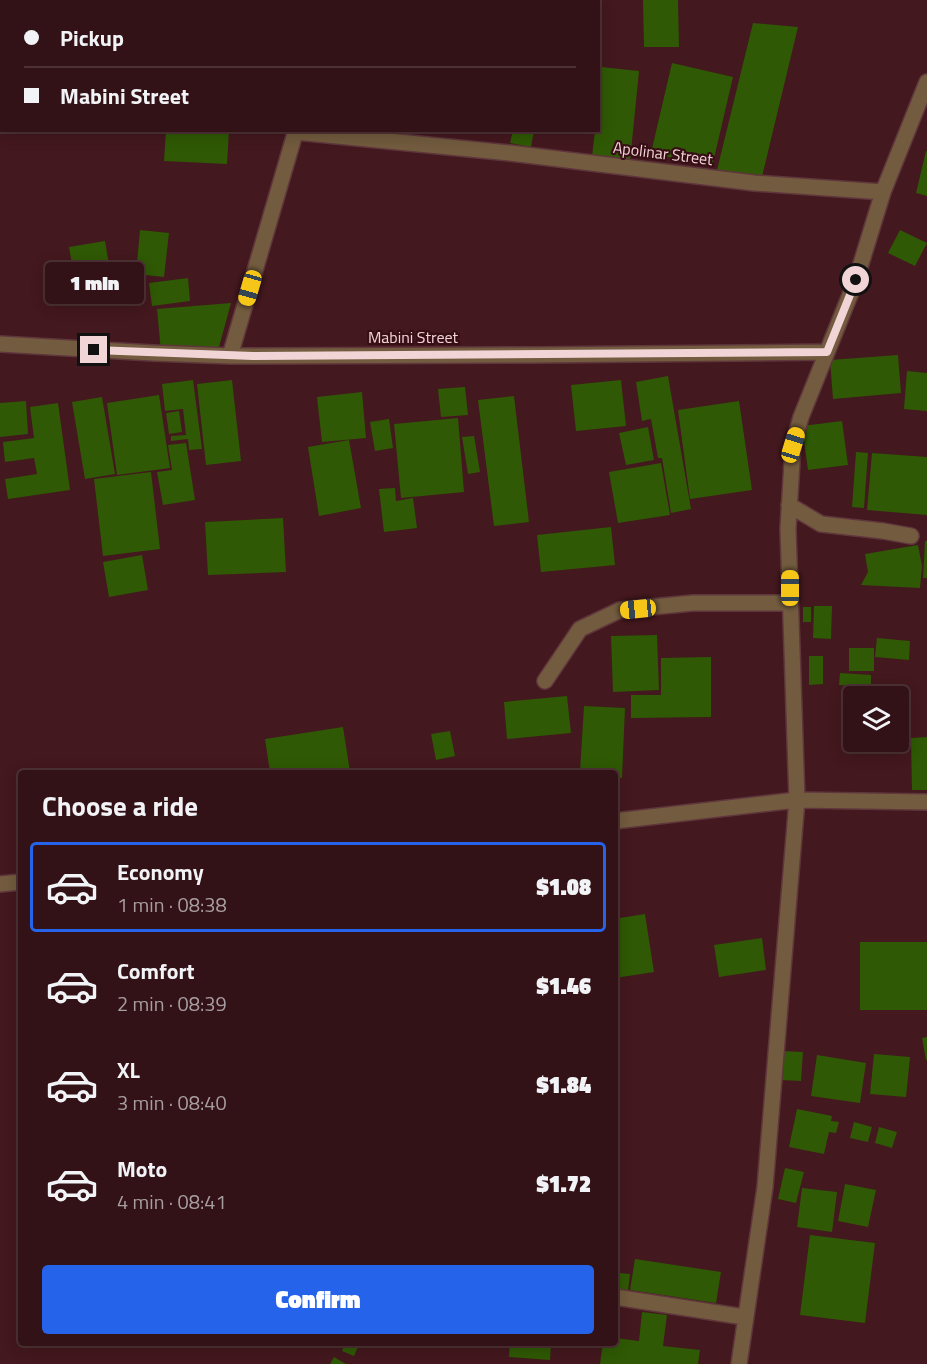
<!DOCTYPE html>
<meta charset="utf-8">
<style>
body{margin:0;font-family:"Titillium Web",sans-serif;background:#3a1b1f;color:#f1f3f6;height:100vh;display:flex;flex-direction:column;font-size:22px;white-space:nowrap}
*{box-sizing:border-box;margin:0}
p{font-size:20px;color:#a89ea1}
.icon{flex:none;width:33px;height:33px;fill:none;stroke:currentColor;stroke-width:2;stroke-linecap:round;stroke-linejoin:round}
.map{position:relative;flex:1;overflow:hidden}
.details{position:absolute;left:18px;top:770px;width:600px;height:576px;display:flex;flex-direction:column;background:#321216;border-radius:6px;box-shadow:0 3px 15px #0003,0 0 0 2px #4d3235}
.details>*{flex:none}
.top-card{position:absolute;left:0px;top:0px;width:600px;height:132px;box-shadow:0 3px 15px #0003,0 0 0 2px #4d3235;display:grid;align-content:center;height:132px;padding:0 24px;background:#321216}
.buttons{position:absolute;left:843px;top:686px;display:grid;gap:12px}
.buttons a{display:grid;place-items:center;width:66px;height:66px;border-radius:6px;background:#321216;box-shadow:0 3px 15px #0003,0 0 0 2px #4d3235;font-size:30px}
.end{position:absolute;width:27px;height:27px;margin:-14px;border:8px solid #f1d4d6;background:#111;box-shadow:0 0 0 3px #111}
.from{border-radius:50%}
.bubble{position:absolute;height:42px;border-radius:6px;background:#321216;box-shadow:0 3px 15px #0003,0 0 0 2px #4d3235;font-size:20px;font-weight:800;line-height:42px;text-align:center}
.car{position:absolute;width:18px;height:36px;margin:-18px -9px;border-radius:8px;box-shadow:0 0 4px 2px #0007;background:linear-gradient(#f5c518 24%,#345 0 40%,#f5c518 0 76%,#345 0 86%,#f5c518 0)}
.top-card b{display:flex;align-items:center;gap:21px;height:57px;font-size:22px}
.top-card b+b{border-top:2px solid #4d3235}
.top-card i{width:15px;height:15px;background:#f1f3f6}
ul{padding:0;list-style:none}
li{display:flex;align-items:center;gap:18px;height:90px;margin:0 12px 9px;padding:0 12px;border:3px solid transparent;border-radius:6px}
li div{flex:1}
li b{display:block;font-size:22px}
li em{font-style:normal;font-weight:800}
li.current{border-color:#2563eb}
li>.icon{width:54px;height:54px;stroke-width:1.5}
h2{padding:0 24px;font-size:27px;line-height:72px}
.primary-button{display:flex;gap:12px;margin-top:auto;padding:12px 24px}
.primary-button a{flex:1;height:69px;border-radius:6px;background:#2563eb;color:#fff;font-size:24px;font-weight:800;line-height:69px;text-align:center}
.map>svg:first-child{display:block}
</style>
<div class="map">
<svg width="927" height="1364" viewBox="0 0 927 1364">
<rect width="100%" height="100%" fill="#43181e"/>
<!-- building -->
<path fill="#2f5904" d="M643 0H678L679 47H644Z
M753 23 798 27 761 181 717 170Z
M672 63 733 77 712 167 651 153Z
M601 67 639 71 630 161 592 157 595 130H598V94Z
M166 130H229L227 164 164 161Z
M513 130H534L531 147 510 143Z
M926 151H927V196L916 193Z
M140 230 169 233 164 277 136 274Z
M900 230 927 243 915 266 888 253Z
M105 241 109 264 73 270 69 247Z
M188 278 190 301 152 306 149 283Z
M231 303 219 347 161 352 157 309Z
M898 355 901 393 833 399 830 360Z
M907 371 927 373V411L904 409Z
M668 376 691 509 671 513 662 458H658L651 419 642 421 636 382Z
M193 380 202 449 189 450 188 439 171 441V436L186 435 183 409 165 411 162 384Z
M232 380 241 461 206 465 197 384Z
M621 380 626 426 576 431 571 385Z
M465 387 468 415 441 417 438 389Z
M362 392 366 438 322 442 317 397Z
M159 395 170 468 117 475 107 403Z
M514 396 529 522 494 526 478 400Z
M102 397 115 474 85 479 72 402Z
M26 401 28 434 0 437V403Z
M739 401 752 490 690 499 678 410Z
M58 403 70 490 8 499 5 479 37 474 34 458 5 462 3 442 34 438 30 407Z
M179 411 182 432 169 434 166 413Z
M458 418 464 492 401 498 394 424Z
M389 419 393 448 375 451 370 422Z
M842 421 848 465 808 470 802 426Z
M648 427 654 460 626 465 619 433Z
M474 436 480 472 468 474 462 437Z
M349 440 361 508 319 516 308 447Z
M186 443 195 500 163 505 157 472 172 470 168 445Z
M856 452 868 453 864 508 852 507Z
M872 453 927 457V515L867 510Z
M661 463 670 515 618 523 609 472Z
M151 472 160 549 103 556 94 479Z
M395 488 396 501 413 498 417 528 384 532 379 489Z
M283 518 286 572 208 575 205 522Z
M611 527 615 565 541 572 537 535Z
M925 541H927V578H923Z
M918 545 922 566 920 588 861 585 868 572 865 554Z
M142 555 148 590 109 597 103 562Z
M814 606H832L831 639 813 638Z
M803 607H811V622H803Z
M657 635 659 690 613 692 611 636Z
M877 638 910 641 909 660 875 657Z
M849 648H874V671H849Z
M809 656H823V684L809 685Z
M711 657V717L631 718V695H661V658Z
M840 673 871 675V687L839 685Z
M567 696 571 733 507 739 504 702Z
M584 706 625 708 622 778H615V772H580Z
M343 727 350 772H270L265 739Z
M450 731 455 756 436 760 431 734Z
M927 737V790H912L911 738Z
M615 894 620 918 645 914 654 972 615 978Z
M762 938 766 970 719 977 714 945Z
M860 942H927V1010H860Z
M927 1037V1060H926L922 1038Z
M782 1051 803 1052 801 1081 781 1080Z
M874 1054 910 1057 906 1097 870 1094Z
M817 1055 866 1063 860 1103 811 1096Z
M797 1109 832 1116 831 1121 839 1122 836 1133 829 1132 824 1154 789 1147Z
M854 1122 872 1127 868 1142 850 1138Z
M879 1127 897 1132 892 1148 875 1143Z
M785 1168 804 1172 796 1203 778 1199Z
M845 1184 876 1190 868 1227 838 1221Z
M802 1188 837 1192 832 1232 797 1227Z
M810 1235 875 1243 865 1323 800 1315Z
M635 1259 721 1272 716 1303 630 1290Z
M18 1271H21V1283L17 1282Z
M620 1273 630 1274 628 1291 618 1290Z
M642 1312 667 1315 663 1346 700 1350 698 1364H600L603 1342H615V1338L639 1341Z
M345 1342H360L354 1356 342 1351Z
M510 1342H580V1346L551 1345 550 1360 509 1357Z
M334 1357 346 1364H330Z"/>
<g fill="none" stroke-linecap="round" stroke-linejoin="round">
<defs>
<path id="minor" d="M339 2 340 0
M296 132 510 153 754 183 883 192
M0 344 153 353 230 356 534 355 827 352
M230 356 296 130
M789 505 821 524 883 531 911 536
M545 681 580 629 620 610 693 603H790
M615 821 797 800 927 802
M0 884 21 882
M615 1297 744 1317
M739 1364 765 1187 797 800 788 529 793 445 801 417 856 280 883 192 927 82"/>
</defs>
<!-- minor casing -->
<use href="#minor" stroke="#5f363b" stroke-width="18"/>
<!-- minor -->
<use href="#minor" stroke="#725b3e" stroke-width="15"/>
</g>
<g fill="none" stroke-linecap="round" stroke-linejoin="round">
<!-- route -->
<path stroke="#f1d4d6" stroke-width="8" d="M94 350 253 356 827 352 856 280"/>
</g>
<g text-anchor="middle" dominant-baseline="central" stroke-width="4.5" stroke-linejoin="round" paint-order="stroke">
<!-- street labels -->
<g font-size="16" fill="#f1d4d6" stroke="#370e15">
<text transform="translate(663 153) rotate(7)">Apolinar Street</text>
<text x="413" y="337">Mabini Street</text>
</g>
</g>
</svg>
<div class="buttons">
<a><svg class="icon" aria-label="layers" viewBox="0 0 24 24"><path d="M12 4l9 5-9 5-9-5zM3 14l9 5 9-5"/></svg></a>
</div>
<i class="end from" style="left:856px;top:280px"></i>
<i class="end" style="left:94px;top:350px"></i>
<div class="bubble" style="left:45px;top:262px;width:99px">1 min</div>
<i class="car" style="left:250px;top:288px;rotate:196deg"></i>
<i class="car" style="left:793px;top:445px;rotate:17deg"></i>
<i class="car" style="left:790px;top:588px;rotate:0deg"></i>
<i class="car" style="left:638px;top:609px;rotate:264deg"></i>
<div class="top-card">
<b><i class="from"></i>Pickup</b>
<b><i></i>Mabini Street</b>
</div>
<section class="details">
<h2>Choose a ride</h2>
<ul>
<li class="current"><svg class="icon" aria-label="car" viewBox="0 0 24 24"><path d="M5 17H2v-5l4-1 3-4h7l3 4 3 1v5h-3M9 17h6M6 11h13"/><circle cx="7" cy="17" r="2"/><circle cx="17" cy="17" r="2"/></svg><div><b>Economy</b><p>1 min · 08:38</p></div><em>$1.08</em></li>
<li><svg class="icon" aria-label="car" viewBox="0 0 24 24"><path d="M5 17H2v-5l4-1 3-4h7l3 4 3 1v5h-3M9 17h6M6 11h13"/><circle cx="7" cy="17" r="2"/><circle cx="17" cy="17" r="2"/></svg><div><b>Comfort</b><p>2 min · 08:39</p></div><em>$1.46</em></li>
<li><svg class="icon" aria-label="car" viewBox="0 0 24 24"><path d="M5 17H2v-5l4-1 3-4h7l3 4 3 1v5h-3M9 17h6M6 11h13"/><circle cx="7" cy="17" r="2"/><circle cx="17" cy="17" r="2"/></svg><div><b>XL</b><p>3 min · 08:40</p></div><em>$1.84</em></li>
<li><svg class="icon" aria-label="car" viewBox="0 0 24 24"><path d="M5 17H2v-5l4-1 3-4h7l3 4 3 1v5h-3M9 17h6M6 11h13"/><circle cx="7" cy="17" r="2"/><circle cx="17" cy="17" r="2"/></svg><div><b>Moto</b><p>4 min · 08:41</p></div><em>$1.72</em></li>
</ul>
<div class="primary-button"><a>Confirm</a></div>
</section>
</div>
